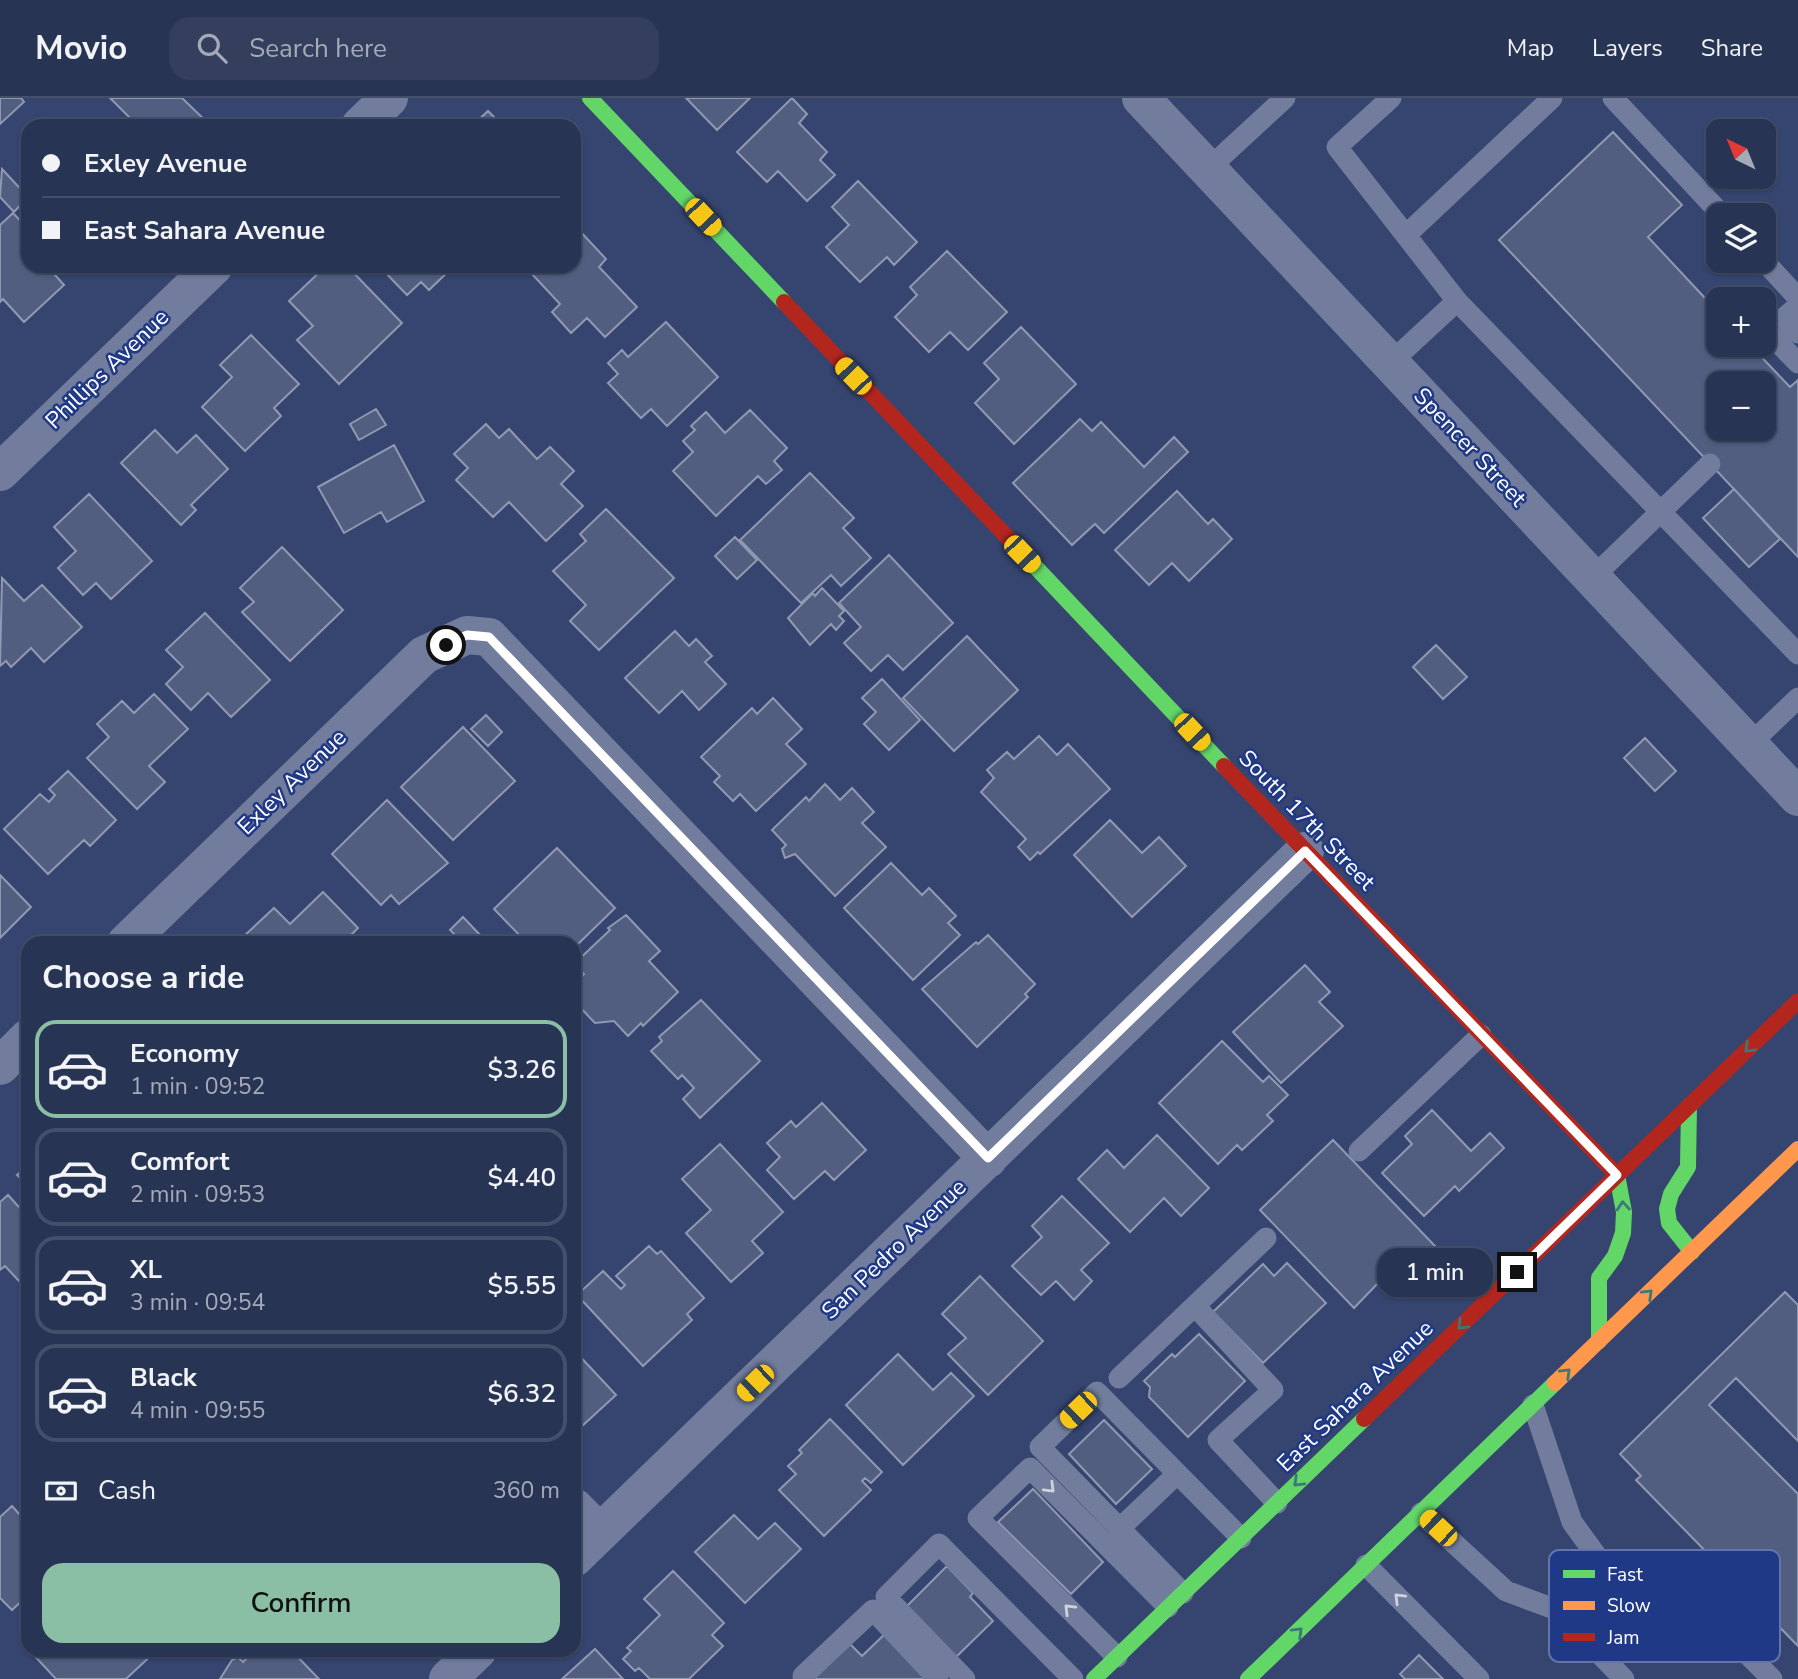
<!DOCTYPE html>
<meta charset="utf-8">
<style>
body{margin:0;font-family:"Nunito Sans",sans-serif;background:#343f5d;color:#f1f3f6;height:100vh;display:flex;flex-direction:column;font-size:26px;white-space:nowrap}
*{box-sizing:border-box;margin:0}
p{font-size:23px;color:#a5aab8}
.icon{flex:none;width:38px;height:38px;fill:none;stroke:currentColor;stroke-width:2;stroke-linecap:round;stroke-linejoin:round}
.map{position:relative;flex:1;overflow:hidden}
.panel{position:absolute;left:21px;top:838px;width:560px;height:721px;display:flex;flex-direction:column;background:#283453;border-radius:21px;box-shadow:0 2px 5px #0004,0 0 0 2px #444f6a}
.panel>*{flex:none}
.guide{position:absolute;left:21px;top:21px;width:560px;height:154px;border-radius:21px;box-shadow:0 2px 5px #0004,0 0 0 2px #444f6a;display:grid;align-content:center;height:154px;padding:0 21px;background:#283453}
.needle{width:46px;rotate:317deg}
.buttons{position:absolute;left:1706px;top:21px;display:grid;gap:14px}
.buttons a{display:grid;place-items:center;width:70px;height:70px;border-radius:14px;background:#283453;box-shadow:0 2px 5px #0004,0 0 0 2px #444f6a;font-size:35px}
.end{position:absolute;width:32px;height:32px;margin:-16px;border:9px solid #fff;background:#111;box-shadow:0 0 0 4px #111}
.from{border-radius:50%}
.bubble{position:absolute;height:49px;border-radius:21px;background:#283453;box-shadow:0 2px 5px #0004,0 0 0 2px #444f6a;font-size:23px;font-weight:600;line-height:49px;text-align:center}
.car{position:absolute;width:21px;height:42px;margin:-21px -10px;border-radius:9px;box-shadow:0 0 5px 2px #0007;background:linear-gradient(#f5c518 24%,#345 0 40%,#f5c518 0 76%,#345 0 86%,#f5c518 0)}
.guide b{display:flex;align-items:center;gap:24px;height:66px;font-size:26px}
.guide b+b{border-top:2px solid #444f6a}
.guide i{width:18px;height:18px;background:#f1f3f6}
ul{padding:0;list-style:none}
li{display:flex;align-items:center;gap:21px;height:98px;margin:0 14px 10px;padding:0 7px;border:4px solid #444f6a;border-radius:21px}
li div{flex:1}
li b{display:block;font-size:26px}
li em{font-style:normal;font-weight:600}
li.on{border-color:#8abfa5}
li>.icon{width:63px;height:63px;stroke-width:1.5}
h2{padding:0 21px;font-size:32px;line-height:84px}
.pay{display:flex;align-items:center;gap:18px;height:77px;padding:0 21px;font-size:26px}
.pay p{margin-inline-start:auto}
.cta{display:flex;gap:14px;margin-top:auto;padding:14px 21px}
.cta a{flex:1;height:80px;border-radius:21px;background:#8abfa5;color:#111;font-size:28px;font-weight:600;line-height:80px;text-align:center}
header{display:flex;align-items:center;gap:42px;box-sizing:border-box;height:98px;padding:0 35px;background:#283453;border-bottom:2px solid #444f6a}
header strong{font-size:33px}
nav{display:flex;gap:38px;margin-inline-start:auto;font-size:24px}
.search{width:490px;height:63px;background:#343f5d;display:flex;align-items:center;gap:18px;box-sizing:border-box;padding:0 24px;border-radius:21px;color:#a5aab8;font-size:26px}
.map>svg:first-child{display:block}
</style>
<header>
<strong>Movio</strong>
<div class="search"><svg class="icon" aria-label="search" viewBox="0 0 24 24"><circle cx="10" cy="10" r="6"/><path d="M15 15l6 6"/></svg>Search here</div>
<nav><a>Map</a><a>Layers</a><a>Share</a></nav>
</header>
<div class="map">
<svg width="1798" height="1581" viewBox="0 0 1798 1581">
<rect width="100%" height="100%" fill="#36456f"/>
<!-- building -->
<path fill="#525e80" stroke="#9199b2" stroke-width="2" fill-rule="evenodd" d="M0 0H21L24 4 0 26Z
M110 0H182L209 26 138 28Z
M686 0H750L717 32Z
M792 0 807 16 799 25 827 54 820 62 835 77 807 103 778 73 767 84 737 54Z
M488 13 503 28H472Z
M1613 34 1682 107 1648 139 1718 214V247H1750L1790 289 1798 282V459L1499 142ZM1718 285H1764V331H1718Z
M2 71 28 99 14 114 0 99Z
M858 83 917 144 894 167 887 159 860 184 826 149 849 127 832 109Z
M13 115 28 131 24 135 28 139V168H47L64 187 24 224 3 201 0 204V127Z
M578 131 606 161 599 169 637 209 605 239 587 220 571 235 552 214 560 206 531 175 538 168H574V135Z
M947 153 1007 214 968 252 950 234 929 254 895 219 917 197 910 189Z
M326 168 336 174 347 168 402 225 339 286 297 242 313 228 289 203Z
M379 168H454L429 192 421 184 407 197Z
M666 224 718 279 667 328 651 311 641 320 608 285 618 276 608 265 622 252 628 259Z
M1021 229 1076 286 1014 346 975 305 999 281 984 265Z
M251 237 299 286 274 310 281 318 245 353 202 309 232 279 220 267Z
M376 311 386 327 359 342 350 326Z
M750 312 787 350 774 363 782 372 766 386 758 378 716 418 673 373 693 354 683 343 695 332 691 328 706 314 725 335Z
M1080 321 1092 333 1101 324 1144 369 1174 339 1188 354 1104 435 1095 426 1072 447 1013 385Z
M486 326 499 340 509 331 537 361 550 349 574 373 561 386 583 408 546 443 509 404 493 419 456 382 468 370 454 356Z
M155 332 177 355 196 337 228 371 191 407 196 412 181 427 121 365Z
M394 347 424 403 387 424 381 414 344 435 318 389Z
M810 375 854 420 843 430 871 460 841 488 831 477 801 505 740 442Z
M1734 391 1780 441 1749 469 1703 420Z
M1177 393 1208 426 1213 421 1232 441 1189 483 1172 465 1149 487 1115 452Z
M89 396 152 463 111 501 96 485 83 497 58 470 76 453 54 429Z
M606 411 674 480 599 552 570 523 586 507 553 473 586 443 580 436Z
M735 439 757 462 737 481 715 458Z
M282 449 343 512 290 563 242 514 254 504 240 490Z
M889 457 953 525 903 572 888 557 871 573 844 545 861 529 839 505Z
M2 480 24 503 42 487 82 529 44 564 31 550 11 569 6 563 0 568Z
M822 490 844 513 839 518 844 523 836 532 831 526 810 547 788 520 813 495 815 498Z
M205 515 270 582 231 619 208 595 191 612 166 586 183 569 166 552Z
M675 533 689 548 696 541 712 558 705 564 726 586 699 612 682 593 659 615 625 580Z
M967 538 1018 592 954 653 903 600Z
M1436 547 1467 579 1443 601 1413 569Z
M882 581 920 622 889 652 864 626 876 614 862 600Z
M154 596 188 631 149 668 165 684 137 711 87 660 109 639 97 626 122 603 134 615Z
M773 600 802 631 786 646 806 666 756 713 740 696 733 703 714 684 720 678 701 659 752 610 757 616Z
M486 617 502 634 488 648 471 631Z
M463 629 515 683 453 742 401 689Z
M1039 638 1057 657 1068 646 1110 691 1040 756 1038 754 1030 762 1018 749 1026 741 981 694 994 680 987 672 1007 654 1014 661Z
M1645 640 1676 673 1655 693 1624 660Z
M68 673 116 722 90 748 84 742 48 776 4 731 40 696 49 704 55 697 49 691Z
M825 686 840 702 852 690 874 714 862 725 886 749 835 798 795 756 785 760 782 751 786 747 772 732 806 699 809 703Z
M387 702 448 765 399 806 391 797 381 807 332 756Z
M1110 722 1142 755 1159 739 1186 768 1132 819 1074 757Z
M557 750 615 810 578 846 573 841 569 845H527L494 811Z
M891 765 922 797 929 790 956 818 948 825 960 837 913 882 844 810Z
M0 777 31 809 0 840Z
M323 794 358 830 343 845H251L244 838 274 810 290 826Z
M626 817 660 853 649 863 678 894 643 928 641 925 628 938 614 923 595 925 574 903V889L584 876 574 866 610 832 608 830Z
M463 819 481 838 473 845H463L450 832Z
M988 837 1035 886 1025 896 1028 899 977 949 922 891 976 844 978 846Z
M1305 867 1330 894 1319 904 1343 928 1281 985 1233 934Z
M701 902 760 963 700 1020 683 1001 694 990 682 977 678 981 651 953 662 943 659 939Z
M1222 943 1263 984 1269 978 1288 997 1267 1017 1273 1023 1242 1052 1237 1047 1218 1066 1159 1005Z
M822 1005 866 1052 834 1082 825 1073 794 1101 767 1072 780 1059 767 1045 791 1023 796 1029Z
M1432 1012 1471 1053 1490 1035 1504 1050 1459 1093 1455 1088 1424 1118 1382 1075 1412 1046 1405 1038Z
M1157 1037 1209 1090 1181 1118 1164 1100 1130 1134 1078 1081 1107 1052 1124 1070Z
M1333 1042 1435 1148 1418 1164 1408 1154 1354 1210 1260 1112Z
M720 1046 783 1114 752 1143 763 1155 731 1184 686 1135 711 1112 682 1081Z
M28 1067V1088L17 1077Z
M8 1097 28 1119V1175L19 1183 5 1168 0 1172V1104Z
M1062 1098 1109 1145 1081 1172 1092 1183 1074 1202 1056 1183 1041 1197 1012 1168 1042 1139 1032 1128Z
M649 1148 657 1156 661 1153 704 1200 687 1216 692 1222 643 1268 577 1197 603 1173 621 1191 625 1187 616 1178Z
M1287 1165 1326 1205 1263 1265 1213 1214 1263 1166 1274 1178Z
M980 1178 1043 1243 988 1297 948 1256 966 1240 942 1216Z
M1785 1194 1798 1207V1343L1736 1280 1709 1307 1798 1396V1548L1636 1382 1641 1378 1620 1356Z
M1199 1236 1245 1283 1188 1339 1149 1299 1150 1289 1144 1283 1172 1256 1175 1259Z
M574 1252 616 1297 582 1328 574 1320Z
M898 1256 933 1292 951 1275 974 1298 903 1367 846 1307Z
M830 1321 882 1374 871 1385 865 1380 862 1383 871 1392 824 1438 779 1392 796 1376 788 1368 802 1355 799 1352Z
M1104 1322 1152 1371 1116 1406 1069 1356Z
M1033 1391 1103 1464 1071 1496 998 1424Z
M12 1408 28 1426V1497L12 1512 0 1500V1419Z
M734 1417 758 1441 775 1425 801 1451 745 1505 695 1454Z
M947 1468 973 1495 970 1499 993 1523 955 1560 906 1509Z
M673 1473 724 1525 712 1537 723 1548 689 1581H650L639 1570 635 1573 623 1561 631 1553 627 1550 660 1517 644 1501Z
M888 1533 934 1581H814L848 1544 862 1558Z
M595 1551 623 1581H562Z
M29 1552H157L126 1581H56Z
M255 1552H291L319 1581H220L232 1562 238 1559 243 1564Z
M1419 1557 1443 1581H1405L1400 1576Z"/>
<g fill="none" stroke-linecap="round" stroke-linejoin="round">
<!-- lane -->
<path stroke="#727d9d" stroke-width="21" d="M1391 0 1337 49 1457 203 1798 556
M1613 0 1722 117
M1208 71 1285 0
M1406 137 1552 0
M1764 163 1798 200
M1798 208 1784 220 1798 235
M1768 234 1798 265
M1752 249 1754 247
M1390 265 1457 203
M1592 480 1710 366
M1749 647 1798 600
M1359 1053 1481 937
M1195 1208 1273 1292 1218 1342 1277 1405
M1119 1280 1266 1140
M1533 1307 1572 1424 1601 1464 1557 1512
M1421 1415 1506 1493 1557 1512 1624 1581
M1119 1431 1177 1376
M1601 1464 1684 1492 1772 1581
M1366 1467 1479 1581
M1183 1495 1040 1349 1097 1294 1241 1440
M1117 1559 978 1420 1030 1370 1168 1509
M806 1581 803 1578 873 1512 938 1581
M965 1581 886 1499 939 1446 1073 1581"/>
<!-- street -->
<path stroke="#727d9d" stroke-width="38" d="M1141 0 1798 699
M360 28 389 0
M0 374 214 168
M126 845 424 557 467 537 489 539 988 1061
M0 968 28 940
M574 1409 600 1435
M574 1460 1305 753
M448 1581 478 1552"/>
<!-- fast -->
<path stroke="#63d668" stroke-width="16" d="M590 0 784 204
M1027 460 1224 668
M1689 1008 1688 1069 1671 1096 1667 1111 1669 1125 1692 1154
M1599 1243V1180L1615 1158 1623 1135 1624 1114 1617 1077
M1094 1581 1364 1321
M1248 1581 1555 1285"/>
<!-- slow -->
<path stroke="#ff974d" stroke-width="16" d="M1555 1285 1798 1051"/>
<!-- jam -->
<path stroke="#b3261e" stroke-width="16" d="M784 204 1027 460
M1224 668 1617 1077
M1364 1321 1798 903"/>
</g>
<!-- one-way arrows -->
<defs><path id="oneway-chevron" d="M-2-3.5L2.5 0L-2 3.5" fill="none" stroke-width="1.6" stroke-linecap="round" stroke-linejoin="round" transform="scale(1.75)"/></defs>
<g stroke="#3a787a">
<use href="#oneway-chevron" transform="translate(1749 950) rotate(136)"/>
<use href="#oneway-chevron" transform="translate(1623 1108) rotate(-94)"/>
<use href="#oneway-chevron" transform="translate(1648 1196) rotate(-44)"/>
<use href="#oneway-chevron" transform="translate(1462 1227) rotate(136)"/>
<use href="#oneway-chevron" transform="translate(1566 1275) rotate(-44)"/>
<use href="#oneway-chevron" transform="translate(1298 1384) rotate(136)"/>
<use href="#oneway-chevron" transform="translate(1298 1534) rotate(-44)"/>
</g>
<g stroke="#ced2dd">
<use href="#oneway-chevron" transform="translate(1050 1390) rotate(45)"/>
<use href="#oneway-chevron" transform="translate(1399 1500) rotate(-135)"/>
<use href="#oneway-chevron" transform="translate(1069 1511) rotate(-135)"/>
</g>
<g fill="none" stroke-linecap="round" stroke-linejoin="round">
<!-- route -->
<path stroke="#fff" stroke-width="9" d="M446 547 467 537 489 539 988 1060 1305 753 1617 1077 1517 1174"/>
</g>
<g text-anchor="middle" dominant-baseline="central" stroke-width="5" stroke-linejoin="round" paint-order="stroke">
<!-- street labels -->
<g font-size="23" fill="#fff" stroke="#1f3986">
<text transform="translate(107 271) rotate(-44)">Phillips Avenue</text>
<text transform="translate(1470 349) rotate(47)">Spencer Street</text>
<text transform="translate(292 684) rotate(-44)">Exley Avenue</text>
<text transform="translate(1307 722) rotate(46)">South 17th Street</text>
<text transform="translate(894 1151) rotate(-44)">San Pedro Avenue</text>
<text transform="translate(1355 1298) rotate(-44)">East Sahara Avenue</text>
</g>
</g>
<!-- legend -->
<rect x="1549" y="1452" width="231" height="112" rx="10" fill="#1f3986" stroke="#6274aa" stroke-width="2"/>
<rect x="1563" y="1472" width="32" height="8" fill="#63d668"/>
<rect x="1563" y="1503" width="32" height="9" fill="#ff974d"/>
<rect x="1563" y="1535" width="32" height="8" fill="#b3261e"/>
<g font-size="19" fill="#fff">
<text x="1607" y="1483">Fast</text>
<text x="1607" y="1514">Slow</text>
<text x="1607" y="1546">Jam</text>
</g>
</svg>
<div class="buttons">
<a><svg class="needle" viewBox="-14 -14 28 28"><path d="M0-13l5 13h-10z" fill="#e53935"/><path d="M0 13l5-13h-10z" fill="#a5aab8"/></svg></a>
<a><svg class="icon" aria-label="layers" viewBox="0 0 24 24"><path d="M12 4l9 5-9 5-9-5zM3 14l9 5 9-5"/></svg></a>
<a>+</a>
<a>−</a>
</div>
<i class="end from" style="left:446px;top:547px"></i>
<i class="end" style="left:1517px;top:1174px"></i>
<div class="bubble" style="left:1377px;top:1150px;width:116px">1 min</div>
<i class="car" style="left:703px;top:119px;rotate:137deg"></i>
<i class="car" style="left:853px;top:278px;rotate:316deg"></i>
<i class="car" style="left:1022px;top:456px;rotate:136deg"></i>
<i class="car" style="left:1192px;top:634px;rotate:137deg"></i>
<i class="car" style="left:755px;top:1285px;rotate:226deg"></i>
<i class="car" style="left:1078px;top:1312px;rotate:226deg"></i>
<i class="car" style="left:1438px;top:1430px;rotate:313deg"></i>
<div class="guide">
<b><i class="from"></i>Exley Avenue</b>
<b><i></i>East Sahara Avenue</b>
</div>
<section class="panel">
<h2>Choose a ride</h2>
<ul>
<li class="on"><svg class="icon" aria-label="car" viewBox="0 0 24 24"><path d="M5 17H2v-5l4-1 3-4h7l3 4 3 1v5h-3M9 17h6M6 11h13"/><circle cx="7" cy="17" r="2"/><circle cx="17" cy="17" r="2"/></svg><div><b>Economy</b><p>1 min · 09:52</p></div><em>$3.26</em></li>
<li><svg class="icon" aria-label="car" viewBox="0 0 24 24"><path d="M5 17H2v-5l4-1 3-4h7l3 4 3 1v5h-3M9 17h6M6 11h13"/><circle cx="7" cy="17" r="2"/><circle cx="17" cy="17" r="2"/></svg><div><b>Comfort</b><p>2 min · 09:53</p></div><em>$4.40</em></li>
<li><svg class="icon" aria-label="car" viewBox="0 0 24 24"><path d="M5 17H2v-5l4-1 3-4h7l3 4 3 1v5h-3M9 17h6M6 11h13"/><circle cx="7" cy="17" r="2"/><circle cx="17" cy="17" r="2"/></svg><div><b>XL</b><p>3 min · 09:54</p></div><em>$5.55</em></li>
<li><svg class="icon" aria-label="car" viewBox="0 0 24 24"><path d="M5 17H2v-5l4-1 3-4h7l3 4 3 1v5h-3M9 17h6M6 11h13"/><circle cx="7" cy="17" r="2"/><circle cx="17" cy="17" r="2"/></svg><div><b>Black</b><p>4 min · 09:55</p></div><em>$6.32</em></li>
</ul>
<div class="pay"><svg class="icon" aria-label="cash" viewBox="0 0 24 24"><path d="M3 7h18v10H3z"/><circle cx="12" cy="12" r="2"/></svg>Cash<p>360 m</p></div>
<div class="cta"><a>Confirm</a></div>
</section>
</div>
